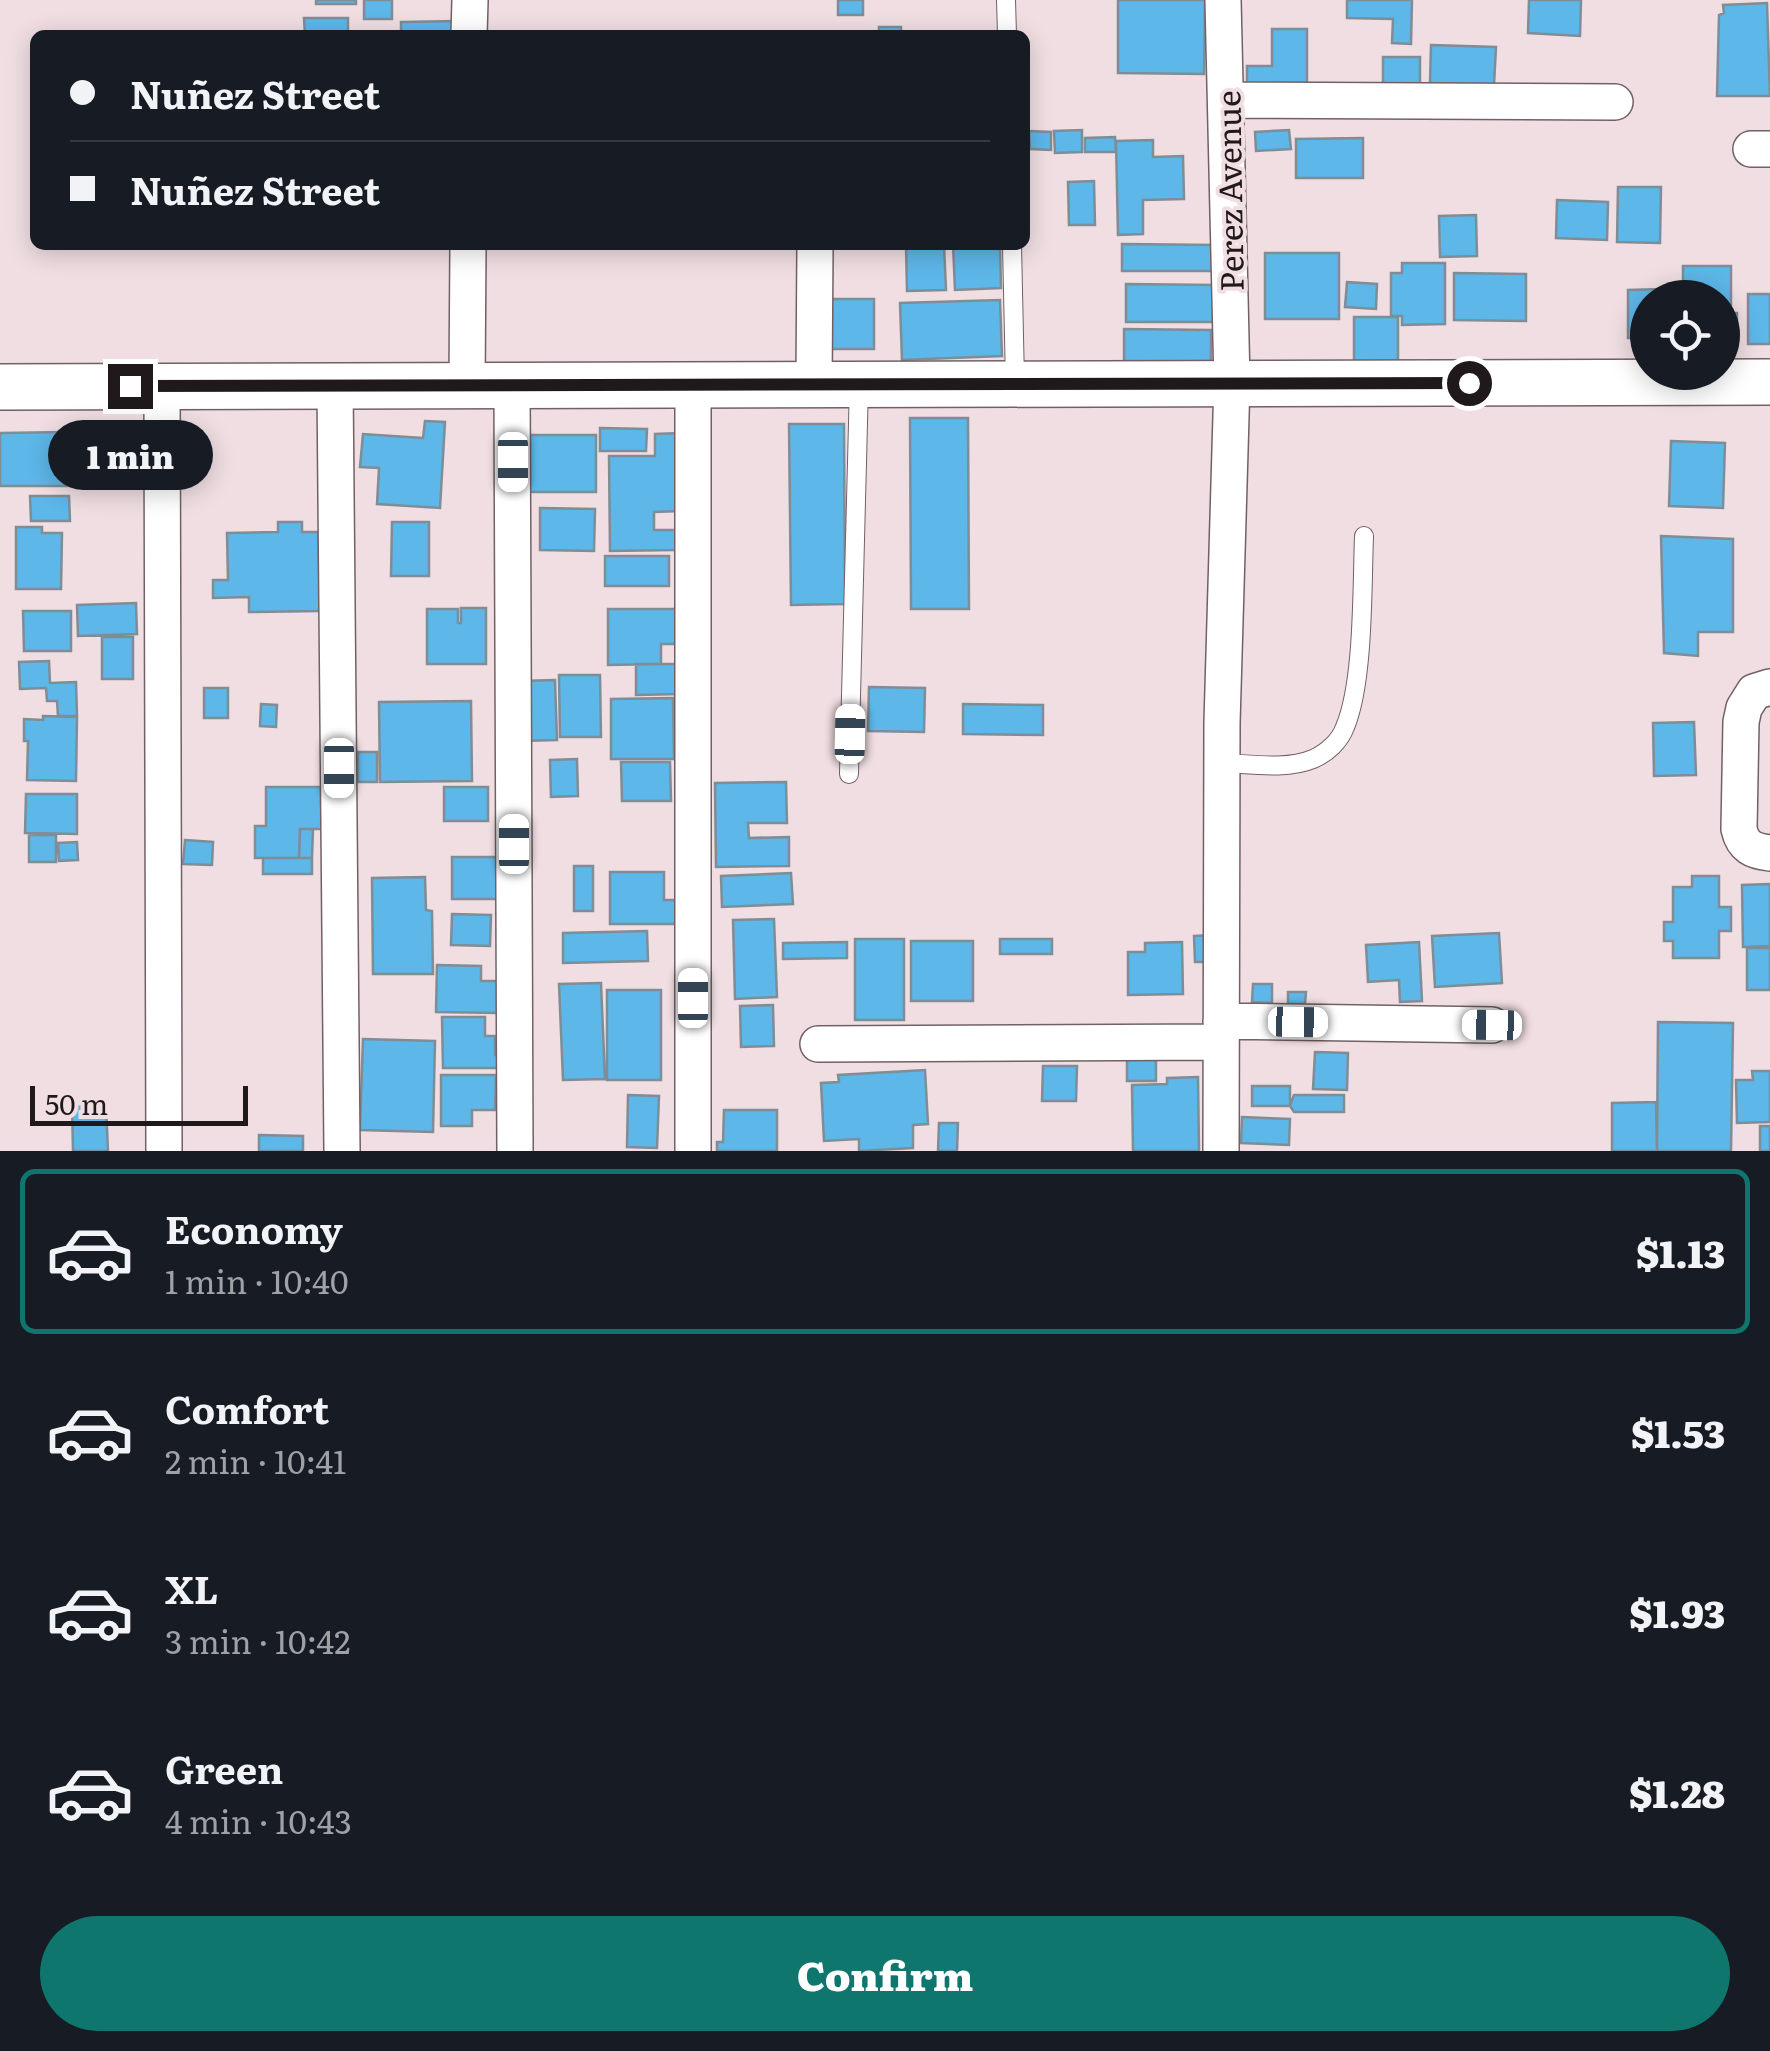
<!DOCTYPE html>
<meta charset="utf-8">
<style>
body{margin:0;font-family:Literata,serif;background:#242831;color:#f1f3f6;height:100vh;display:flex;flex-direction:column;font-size:38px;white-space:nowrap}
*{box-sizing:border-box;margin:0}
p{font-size:32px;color:#9ea1a6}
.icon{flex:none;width:55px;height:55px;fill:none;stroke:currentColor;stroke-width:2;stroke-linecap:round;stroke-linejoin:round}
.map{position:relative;height:1151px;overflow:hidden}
.side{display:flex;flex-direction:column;background:#171b24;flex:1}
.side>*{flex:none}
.hud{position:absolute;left:30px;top:30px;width:1000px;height:220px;border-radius:15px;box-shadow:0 5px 25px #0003;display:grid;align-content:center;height:220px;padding:0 40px;background:#171b24}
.controls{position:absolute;left:1630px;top:280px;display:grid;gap:20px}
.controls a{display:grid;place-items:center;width:110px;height:110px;border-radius:50%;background:#171b24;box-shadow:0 5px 25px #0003;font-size:50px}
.scale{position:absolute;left:30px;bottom:25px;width:218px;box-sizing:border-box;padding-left:10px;border:5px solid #20191b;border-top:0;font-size:28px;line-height:35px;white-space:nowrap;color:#20191b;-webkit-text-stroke:8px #f0dee2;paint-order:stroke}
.end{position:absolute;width:45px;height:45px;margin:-22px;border:12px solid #20191b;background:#fff;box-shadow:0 0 0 5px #fff}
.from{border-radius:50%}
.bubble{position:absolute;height:70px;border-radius:35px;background:#171b24;box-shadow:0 5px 25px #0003;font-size:32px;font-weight:800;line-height:70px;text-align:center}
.car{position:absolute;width:30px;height:60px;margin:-30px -15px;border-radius:12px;box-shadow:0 0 8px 2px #0007;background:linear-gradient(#fff 24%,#345 0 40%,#fff 0 76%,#345 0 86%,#fff 0)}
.hud b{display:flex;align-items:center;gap:35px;height:95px;font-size:38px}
.hud b+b{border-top:2px solid #363941}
.hud i{width:25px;height:25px;background:#f1f3f6}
ul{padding:18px 0 0;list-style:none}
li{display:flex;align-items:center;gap:30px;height:165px;margin:0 20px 15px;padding:0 20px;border:5px solid transparent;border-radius:15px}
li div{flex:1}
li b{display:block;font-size:38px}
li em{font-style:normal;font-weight:800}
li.on{border-color:#0f766e}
li>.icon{width:90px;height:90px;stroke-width:1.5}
.primary-button{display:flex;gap:20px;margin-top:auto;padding:20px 40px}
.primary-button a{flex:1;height:115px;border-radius:60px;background:#0f766e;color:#fff;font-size:40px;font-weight:800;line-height:115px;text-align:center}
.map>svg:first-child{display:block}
</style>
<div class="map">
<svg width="1770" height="1151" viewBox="0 0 1770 1151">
<rect width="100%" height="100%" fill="#f0dee2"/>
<!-- building -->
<path fill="#5db7e9" stroke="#7e8d96" stroke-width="2.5" d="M316 0H356V4H316Z
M364 0H392V19H364Z
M838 0H863V15H838Z
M1118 0H1205L1204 74 1118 73Z
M1347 0H1412L1411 44 1392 43 1393 19 1347 18Z
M1529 0H1581L1580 36 1528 33Z
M1767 3 1770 96H1717L1719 15 1724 13 1723 5Z
M304 18H348V35H305Z
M457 21V35H401V22Z
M879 27H901V35H879Z
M1272 29H1307V87H1247V66H1272Z
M1431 45 1496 47 1494 85 1430 83Z
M1383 57H1420V87H1383Z
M1082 130V152L1055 153 1054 131Z
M1289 130 1291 149 1256 151 1255 132Z
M1029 131 1051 132V150L1030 149Z
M1115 137 1116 152H1085V138Z
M1363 138V178H1296V139Z
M1153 140V157L1183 156 1184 199 1143 200V234L1118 235 1116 141Z
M1094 181 1095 225H1069L1068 182Z
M1618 187H1661L1660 243 1617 242Z
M1557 200 1608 202 1607 240 1556 238Z
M1476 215 1477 256 1440 257 1439 216Z
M1122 244 1216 245V271H1122Z
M906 245H944L946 290 907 291Z
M953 245H1000L1001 288 955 290Z
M1265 253H1339V319H1265Z
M1402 263H1445V324L1402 325V316H1391V273H1402Z
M1683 266H1731V305H1722V298H1683Z
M1454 273 1526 274V321L1454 320Z
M1347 282 1377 284 1376 309 1345 307Z
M1126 284 1216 285V322H1126Z
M1662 289V298H1648V338H1628V290Z
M1748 294H1770V344H1748Z
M815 299H874V349H815Z
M1000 300 1002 356 902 360 900 303Z
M1722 313H1737V348H1722Z
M1354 317H1398V369H1354Z
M1124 329 1211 330V365L1124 364Z
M910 418H968L969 609H911Z
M425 421 445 422 440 508 377 504 379 468 360 467 363 434 423 438Z
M789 424H844L845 604 791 605Z
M600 428 647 429 646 451H600Z
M67 432V486H0V433Z
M71 432H142V486H71Z
M679 433 680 511 654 512V530H677V550L610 551 609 456H655V434Z
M523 435H596V492H523Z
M1671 441 1725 443 1723 508 1669 506Z
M30 496H69L70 521H31Z
M540 508 595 509 594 551 540 550Z
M278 522H302V532H318L320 611 249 612V597L213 598V580H228L227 533 278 532Z
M392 522H429V576H391Z
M16 527H42V533H62L61 589H16Z
M1661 536 1733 539V632H1698V656L1664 653Z
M605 556H669V586H605Z
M136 603 137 634 78 636 77 605Z
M461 608H486V664H427V609H458V623H461Z
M608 609H686L687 644H661V664L608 665Z
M23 611H71V651H24Z
M102 637H133V679H102Z
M49 661 50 683 76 682 77 716H58L57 701H47L46 688 20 689 19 662Z
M636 664H682V694L636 695Z
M559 675H600L601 737H560Z
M555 680 557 740 521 741 519 681Z
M869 687 925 688 924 732 868 731Z
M204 688H228V718H204Z
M673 698 674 759H611V699Z
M471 701 472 781 380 782 379 702Z
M261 704 277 705 276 727 260 726Z
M963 704 1043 705V735L963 734Z
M43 716 77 717 76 781 27 780 28 741H24V719L43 720Z
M1694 722 1696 775 1654 776 1653 723Z
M358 752H377V782H358Z
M577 759 578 796 551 797 550 760Z
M621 762H670L671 801H622Z
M786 782 787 823H748L749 838 789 837V866L716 867 715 783Z
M266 787H321V806H326V829H300L299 858H255V826H266Z
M444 787H488V821H444Z
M26 794H77V834L25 833Z
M300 829H313L312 858H299Z
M29 835H56V862H29Z
M185 840 213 842 212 865 183 864Z
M77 842 78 860 59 861 58 843Z
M452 857H497V899H452Z
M263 858H312V874H263Z
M574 866H593V911H574Z
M610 872H664V900H678V924H610Z
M791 873 793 904 722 907 721 876Z
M1692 876H1719V907H1731V931H1719V958H1673V941H1664V922H1673V887H1692Z
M425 877 426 910 432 911 433 974H373L372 878Z
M1770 884V946L1743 947 1742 885Z
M452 914 491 915 490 946 451 945Z
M774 919 777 997 735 999 733 920Z
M647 931 648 961 563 963V933Z
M1499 933 1502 983 1435 987 1432 936Z
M1212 935V962H1195L1194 936Z
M855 939H904V1020H855Z
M1000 939H1052V954H1000Z
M911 941H973V1001H911Z
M847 942V958L783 959V943Z
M1182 942 1183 994 1128 995V952H1145V943Z
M1419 942 1422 1001 1400 1002 1399 980 1368 982 1366 945Z
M1747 948H1770V990H1747Z
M437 965 481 966V981H498L497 1013 436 1012Z
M601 983 605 1079 563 1080 559 984Z
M1253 984H1272V1003L1252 1002Z
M607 990H661V1080H607Z
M1288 992H1306L1305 1004H1288Z
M773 1005 774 1046 741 1047 740 1006Z
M442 1017H485V1036H495V1055H502V1068H443Z
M1658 1022 1733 1023 1731 1151H1657Z
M363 1039 435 1041 433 1132 360 1130Z
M1315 1052 1348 1053 1347 1090 1313 1089Z
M1127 1057H1156V1081H1127Z
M1043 1066H1077L1076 1101H1042Z
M925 1070 928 1124 913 1125V1148L859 1151V1139L824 1141 821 1083 839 1082 838 1075Z
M1752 1071H1770V1122L1737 1123 1736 1080H1753Z
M441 1075H496L495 1110H472V1126H441Z
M1198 1077 1199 1151H1133L1132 1085 1167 1084V1078Z
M1252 1086H1290V1106H1252Z
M628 1095 659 1096 657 1148 627 1147Z
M1294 1095H1344V1112H1294L1290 1106Z
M1656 1102 1657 1151H1612V1103Z
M106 1104 108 1151H73L72 1105Z
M724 1110H777V1151H717V1142H723Z
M1242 1117 1290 1119 1289 1145 1241 1143Z
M939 1123H958L957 1151H938Z
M1760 1126H1770V1151H1760Z
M259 1135 303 1136V1151H259Z"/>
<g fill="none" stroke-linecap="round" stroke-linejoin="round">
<defs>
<path id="service" d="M1006 0 1007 35
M1012 245 1015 382
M1222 763C1250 764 1287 770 1313 759 1327 753 1340 741 1345 727 1364 682 1362 587 1364 536
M849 774 859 384"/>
<path id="minor" d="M469 35 470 0
M1226 100 1615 102
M1751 149H1770
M814 384 815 245
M335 385 342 1151
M467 385 468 245
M512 385 515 1151
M162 386 164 1151
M1770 687 1754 692 1744 708 1741 722 1739 829C1743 847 1753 851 1770 853
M1221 1021 1492 1025
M818 1044 1220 1042
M693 1151V384
M1221 1151 1222 723 1232 382 1223 0"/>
<path id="tertiary" d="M0 387 1770 382"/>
</defs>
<!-- service casing -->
<use href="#service" stroke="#716165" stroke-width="20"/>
<!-- minor casing -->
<use href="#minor" stroke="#716165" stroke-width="38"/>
<!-- tertiary casing -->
<use href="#tertiary" stroke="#716165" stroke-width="48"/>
<!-- service -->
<use href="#service" stroke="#fff" stroke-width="18"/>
<!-- minor -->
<use href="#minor" stroke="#fff" stroke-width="35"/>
<!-- tertiary -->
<use href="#tertiary" stroke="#fff" stroke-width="45"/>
</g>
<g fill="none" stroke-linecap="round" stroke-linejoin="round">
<!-- route -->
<path stroke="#20191b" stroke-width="12" d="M130 386 1469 383"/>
</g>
<g text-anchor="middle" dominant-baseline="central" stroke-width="8" stroke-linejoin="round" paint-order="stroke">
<!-- street labels -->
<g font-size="32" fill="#20191b" stroke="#f0dee2">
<text transform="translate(1228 191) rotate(-91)">Perez Avenue</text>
</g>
</g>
</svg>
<div class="controls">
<a><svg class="icon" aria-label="locate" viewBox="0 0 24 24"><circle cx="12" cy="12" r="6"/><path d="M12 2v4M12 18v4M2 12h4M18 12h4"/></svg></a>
</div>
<div class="scale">50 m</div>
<i class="end from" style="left:1469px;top:383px"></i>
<i class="end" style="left:130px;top:386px"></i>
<div class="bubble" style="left:48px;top:420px;width:165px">1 min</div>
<i class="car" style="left:513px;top:462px;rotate:180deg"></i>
<i class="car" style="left:850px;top:734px;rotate:1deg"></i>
<i class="car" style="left:339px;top:768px;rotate:180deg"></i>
<i class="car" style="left:514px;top:844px;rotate:0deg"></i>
<i class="car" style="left:693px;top:998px;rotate:0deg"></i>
<i class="car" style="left:1298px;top:1022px;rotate:91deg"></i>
<i class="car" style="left:1492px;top:1025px;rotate:271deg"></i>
<div class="hud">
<b><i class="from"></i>Nuñez Street</b>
<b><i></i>Nuñez Street</b>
</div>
</div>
<section class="side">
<ul>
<li class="on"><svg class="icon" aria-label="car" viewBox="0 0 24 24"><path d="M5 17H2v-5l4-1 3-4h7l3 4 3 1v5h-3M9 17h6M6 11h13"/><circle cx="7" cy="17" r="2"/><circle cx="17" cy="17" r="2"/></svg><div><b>Economy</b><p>1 min · 10:40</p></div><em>$1.13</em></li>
<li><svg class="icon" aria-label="car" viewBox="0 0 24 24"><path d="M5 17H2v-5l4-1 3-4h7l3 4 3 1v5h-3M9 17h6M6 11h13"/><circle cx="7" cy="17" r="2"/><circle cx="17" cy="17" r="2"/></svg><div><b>Comfort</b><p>2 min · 10:41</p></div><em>$1.53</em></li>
<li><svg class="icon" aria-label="car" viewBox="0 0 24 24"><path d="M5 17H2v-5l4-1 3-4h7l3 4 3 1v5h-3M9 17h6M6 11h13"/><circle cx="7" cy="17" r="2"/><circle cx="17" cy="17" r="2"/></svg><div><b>XL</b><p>3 min · 10:42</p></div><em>$1.93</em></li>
<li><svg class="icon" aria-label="car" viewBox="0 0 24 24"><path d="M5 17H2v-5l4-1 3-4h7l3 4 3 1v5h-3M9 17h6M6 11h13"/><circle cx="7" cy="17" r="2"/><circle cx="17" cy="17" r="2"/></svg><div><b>Green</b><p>4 min · 10:43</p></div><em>$1.28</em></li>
</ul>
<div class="primary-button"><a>Confirm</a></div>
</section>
